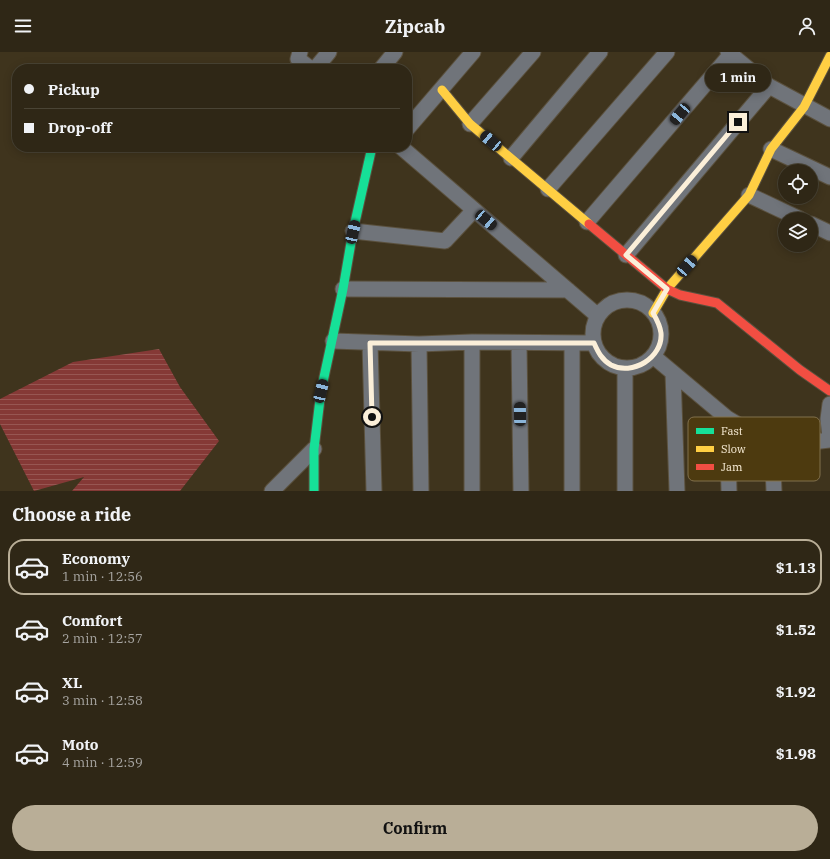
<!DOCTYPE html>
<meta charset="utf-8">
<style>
body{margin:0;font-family:"IBM Plex Serif",serif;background:#3b3323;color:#f1f3f6;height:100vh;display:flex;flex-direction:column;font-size:15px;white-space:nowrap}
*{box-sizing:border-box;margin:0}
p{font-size:13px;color:#a7a5a1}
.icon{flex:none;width:22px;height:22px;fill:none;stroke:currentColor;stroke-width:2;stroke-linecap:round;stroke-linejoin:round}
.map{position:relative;height:439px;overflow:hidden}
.panel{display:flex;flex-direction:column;background:#2f2716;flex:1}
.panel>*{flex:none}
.top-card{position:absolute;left:12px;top:12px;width:400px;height:88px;border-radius:16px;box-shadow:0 2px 10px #0003,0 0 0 1px #4a4435;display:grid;align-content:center;height:88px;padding:0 12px;background:#2f2716}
.controls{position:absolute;left:778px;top:112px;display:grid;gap:8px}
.controls a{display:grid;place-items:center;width:40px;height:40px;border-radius:50%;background:#2f2716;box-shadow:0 2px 10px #0003,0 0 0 1px #4a4435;font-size:20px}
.end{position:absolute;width:18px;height:18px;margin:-9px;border:5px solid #fbefd9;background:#111;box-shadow:0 0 0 2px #111}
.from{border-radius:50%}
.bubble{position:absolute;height:28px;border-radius:14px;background:#2f2716;box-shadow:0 2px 10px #0003,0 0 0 1px #4a4435;font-size:13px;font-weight:700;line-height:28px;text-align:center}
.car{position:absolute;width:12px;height:24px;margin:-12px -6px;border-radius:5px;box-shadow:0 0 3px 1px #0007;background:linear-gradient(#222 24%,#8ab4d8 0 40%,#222 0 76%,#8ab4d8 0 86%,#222 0)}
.top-card b{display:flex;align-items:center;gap:14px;height:38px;font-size:15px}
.top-card b+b{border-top:1px solid #4a4435}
.top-card i{width:10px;height:10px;background:#f1f3f6}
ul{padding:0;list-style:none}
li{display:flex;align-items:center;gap:12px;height:56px;margin:0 8px 6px;padding:0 4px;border:2px solid transparent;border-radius:16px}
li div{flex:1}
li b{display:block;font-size:15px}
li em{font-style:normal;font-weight:700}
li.active{border-color:#b9ae97}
li>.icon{width:36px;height:36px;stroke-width:1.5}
h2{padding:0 12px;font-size:18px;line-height:48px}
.action{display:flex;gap:8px;margin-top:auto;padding:8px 12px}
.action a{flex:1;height:46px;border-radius:24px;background:#b9ae97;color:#111;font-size:16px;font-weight:700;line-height:46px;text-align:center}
header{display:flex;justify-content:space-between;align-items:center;height:52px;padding:0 12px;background:#2f2716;font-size:18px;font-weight:700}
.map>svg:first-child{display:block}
</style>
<header><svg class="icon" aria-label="menu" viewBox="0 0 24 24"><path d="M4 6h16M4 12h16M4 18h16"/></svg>Zipcab<svg class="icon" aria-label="person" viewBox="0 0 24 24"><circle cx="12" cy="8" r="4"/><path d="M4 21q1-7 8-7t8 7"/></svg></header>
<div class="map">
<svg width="830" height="439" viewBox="0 0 830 439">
<defs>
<pattern id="water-rules" width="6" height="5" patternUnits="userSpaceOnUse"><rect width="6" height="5" fill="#853936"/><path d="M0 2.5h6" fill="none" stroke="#975652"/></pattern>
</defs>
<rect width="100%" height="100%" fill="#3f341d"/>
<!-- water -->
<path fill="url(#water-rules)" d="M159 297 180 335 219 389 180 439H72L84 425 34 439 0 372V347L73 310Z"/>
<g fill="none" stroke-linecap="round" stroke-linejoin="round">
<defs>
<path id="street" d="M300 0 298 7 311 17
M728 0 769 34 830 67
M315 17 329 0
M381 17 395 0
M470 72 533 0
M407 77 473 0
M401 95 598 264
M771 97 830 125
M511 106 600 0
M548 137 667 0
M749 143 800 167
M587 170 731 2
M811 172 830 181
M353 179 445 189 474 158
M626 203 769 34
M343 237 568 238
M593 282a34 34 0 1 1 68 0a34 34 0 1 1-68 0Z
M333 289 419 292 472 290 594 291
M370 291 374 439
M519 291 521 439
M572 291V439
M419 292 421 439
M653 304 727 366 772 393H786L830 388
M625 317V439
M673 321 677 439
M830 352 828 367 830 385
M727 366 729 439
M772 393 774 439
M272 439 314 397
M472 439V290"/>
<path id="fast" d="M314 439V397L321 339 343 237 353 179 372 95"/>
<path id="slow" d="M442 38 470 72 589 172
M653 261 667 237 749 143 771 97 804 55 830 4"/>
<path id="jam" d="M589 172 667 237 680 243 717 251 800 318 830 339"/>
</defs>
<!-- street casing -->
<use href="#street" stroke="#5b513e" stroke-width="17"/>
<!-- fast casing -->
<use href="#fast" stroke="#5b513e" stroke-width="11"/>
<!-- slow casing -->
<use href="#slow" stroke="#5b513e" stroke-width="11"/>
<!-- jam casing -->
<use href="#jam" stroke="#5b513e" stroke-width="11"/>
<!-- street -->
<use href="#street" stroke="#70747a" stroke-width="15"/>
<!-- fast -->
<use href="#fast" stroke="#16e098" stroke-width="9"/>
<!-- slow -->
<use href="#slow" stroke="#ffcf43" stroke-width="9"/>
<!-- jam -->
<use href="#jam" stroke="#f24e42" stroke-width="9"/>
</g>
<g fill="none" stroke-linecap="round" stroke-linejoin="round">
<!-- route -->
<path stroke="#fbefd9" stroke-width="5" d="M372 365 370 291H594C598 300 602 308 611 313 632 324 663 306 661 281 660 273 657 268 653 261L667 237 626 203 738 70"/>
</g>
<!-- legend -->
<rect x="688" y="365" width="132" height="64" rx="6" fill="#4d3a0f" stroke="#81704c" stroke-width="1"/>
<rect x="696" y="376" width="18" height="6" fill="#16e098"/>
<rect x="696" y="394" width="18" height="6" fill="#ffcf43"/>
<rect x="696" y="412" width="18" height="6" fill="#f24e42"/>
<g font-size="11" fill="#fbefd9">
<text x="721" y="383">Fast</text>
<text x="721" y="401">Slow</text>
<text x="721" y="419">Jam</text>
</g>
</svg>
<div class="controls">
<a><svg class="icon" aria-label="locate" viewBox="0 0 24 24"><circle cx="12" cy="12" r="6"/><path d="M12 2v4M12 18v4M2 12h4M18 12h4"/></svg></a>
<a><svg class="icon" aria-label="layers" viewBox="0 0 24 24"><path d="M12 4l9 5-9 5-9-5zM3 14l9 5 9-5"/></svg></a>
</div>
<i class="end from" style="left:372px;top:365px"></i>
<i class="end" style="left:738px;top:70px"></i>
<div class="bubble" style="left:705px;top:12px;width:66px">1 min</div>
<i class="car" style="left:680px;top:62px;rotate:220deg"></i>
<i class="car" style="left:491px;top:89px;rotate:310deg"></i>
<i class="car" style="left:486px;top:168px;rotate:130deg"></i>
<i class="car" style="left:353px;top:180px;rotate:13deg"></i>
<i class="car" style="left:687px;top:214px;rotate:41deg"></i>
<i class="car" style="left:321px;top:339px;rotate:13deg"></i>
<i class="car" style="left:520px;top:362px;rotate:359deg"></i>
<div class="top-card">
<b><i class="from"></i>Pickup</b>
<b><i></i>Drop-off</b>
</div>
</div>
<section class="panel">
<h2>Choose a ride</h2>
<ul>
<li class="active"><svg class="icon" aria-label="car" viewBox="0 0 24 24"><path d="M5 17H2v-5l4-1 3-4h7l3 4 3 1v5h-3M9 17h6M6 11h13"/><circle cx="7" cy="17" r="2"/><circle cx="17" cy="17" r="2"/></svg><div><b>Economy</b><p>1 min · 12:56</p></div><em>$1.13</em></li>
<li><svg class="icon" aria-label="car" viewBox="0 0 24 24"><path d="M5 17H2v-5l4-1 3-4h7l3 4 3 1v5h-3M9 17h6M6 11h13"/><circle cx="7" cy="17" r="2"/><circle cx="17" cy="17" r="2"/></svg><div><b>Comfort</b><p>2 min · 12:57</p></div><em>$1.52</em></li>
<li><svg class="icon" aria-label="car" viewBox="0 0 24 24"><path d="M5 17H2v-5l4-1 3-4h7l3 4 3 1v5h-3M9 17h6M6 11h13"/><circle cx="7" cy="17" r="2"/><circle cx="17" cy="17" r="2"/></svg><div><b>XL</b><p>3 min · 12:58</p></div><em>$1.92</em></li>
<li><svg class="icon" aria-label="car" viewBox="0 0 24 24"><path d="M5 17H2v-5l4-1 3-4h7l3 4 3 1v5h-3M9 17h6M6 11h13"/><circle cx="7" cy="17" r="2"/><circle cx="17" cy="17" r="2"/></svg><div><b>Moto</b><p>4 min · 12:59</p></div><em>$1.98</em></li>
</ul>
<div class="action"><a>Confirm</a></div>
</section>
